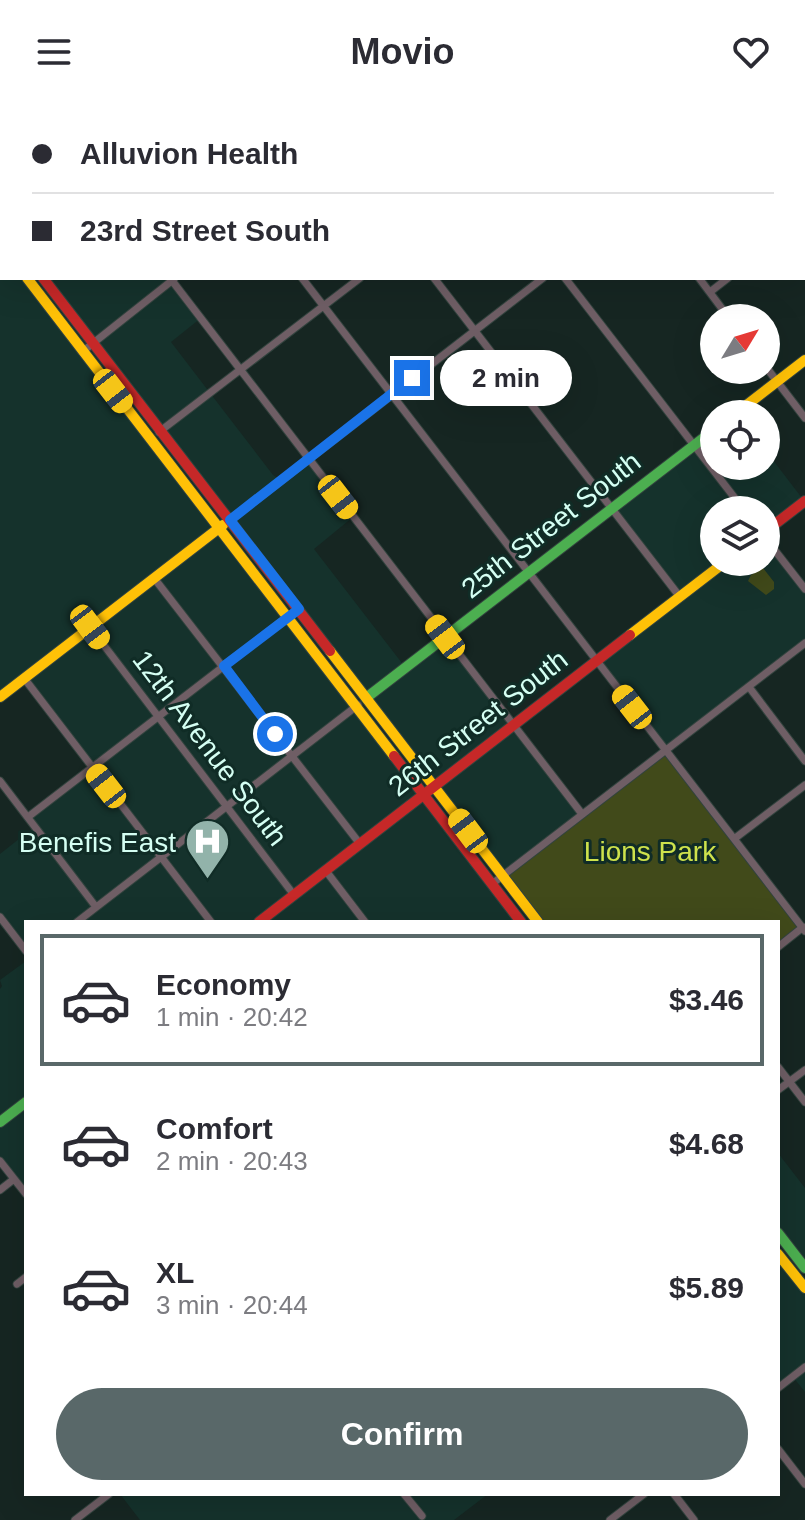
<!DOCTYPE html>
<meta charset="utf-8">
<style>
body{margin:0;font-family:Helvetica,sans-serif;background:#f2f2f3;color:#2b2b33;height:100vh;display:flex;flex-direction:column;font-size:30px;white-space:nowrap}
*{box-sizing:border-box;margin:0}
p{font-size:26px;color:#7c7c81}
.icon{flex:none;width:44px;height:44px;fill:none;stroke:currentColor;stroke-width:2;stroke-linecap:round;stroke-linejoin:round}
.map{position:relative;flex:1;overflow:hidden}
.sheet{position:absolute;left:24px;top:816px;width:756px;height:576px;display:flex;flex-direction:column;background:#fff;border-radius:0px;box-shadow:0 8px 32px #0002}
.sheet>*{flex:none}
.hud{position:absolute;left:0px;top:0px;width:806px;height:176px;box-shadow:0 8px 32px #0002;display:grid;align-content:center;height:176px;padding:0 32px;background:#fff}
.needle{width:52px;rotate:52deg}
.tools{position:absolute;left:700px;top:200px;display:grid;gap:16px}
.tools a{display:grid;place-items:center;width:80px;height:80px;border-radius:50%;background:#fff;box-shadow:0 8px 32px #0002;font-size:40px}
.end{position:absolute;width:36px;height:36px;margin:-18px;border:10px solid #1a73e8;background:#fff;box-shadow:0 0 0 4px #fff}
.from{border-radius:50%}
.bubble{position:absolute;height:56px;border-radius:28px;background:#fff;box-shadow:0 8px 32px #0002;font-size:26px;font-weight:700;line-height:56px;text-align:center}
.car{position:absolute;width:24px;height:48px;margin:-24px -12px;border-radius:10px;box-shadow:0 0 6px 2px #0007;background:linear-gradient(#f5c518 24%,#345 0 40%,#f5c518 0 76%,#345 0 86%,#f5c518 0)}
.hud b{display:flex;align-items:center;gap:28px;height:76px;font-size:30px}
.hud b+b{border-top:2px solid #e1e1e2}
.hud i{width:20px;height:20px;background:#2b2b33}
ul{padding:14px 0 0;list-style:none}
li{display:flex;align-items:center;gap:24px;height:132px;margin:0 16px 12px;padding:0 16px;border:4px solid transparent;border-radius:0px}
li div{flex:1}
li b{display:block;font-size:30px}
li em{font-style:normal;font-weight:700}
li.selected{border-color:#596869}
li>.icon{width:72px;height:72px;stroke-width:1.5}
.action{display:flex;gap:16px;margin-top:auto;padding:16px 32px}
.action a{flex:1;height:92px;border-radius:48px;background:#596869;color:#fff;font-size:32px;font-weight:700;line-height:92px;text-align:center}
header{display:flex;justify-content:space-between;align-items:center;height:104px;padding:0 32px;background:#fff;font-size:36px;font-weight:700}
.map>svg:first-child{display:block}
</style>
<header><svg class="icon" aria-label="menu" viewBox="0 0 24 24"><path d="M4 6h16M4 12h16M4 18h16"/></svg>Movio<svg class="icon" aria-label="heart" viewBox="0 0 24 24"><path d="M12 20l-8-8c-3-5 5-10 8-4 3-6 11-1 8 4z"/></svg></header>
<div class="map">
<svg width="805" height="1416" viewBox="0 0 805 1416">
<rect width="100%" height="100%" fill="#162622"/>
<!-- built -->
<path fill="#15322c" d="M0 139 2 174H27L521 818H26V847L0 813V750L34 723 28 713 92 663 24 574 0 593Z
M43 174H170L201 214 171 238 210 289 273 371 281 376 309 355 353 413 314 445 405 563 445 533 582 710 502 771Z
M714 326V362H766V347L805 398 766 427V406H714V458H766V435L805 485V539L665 646 597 557 680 493 612 404Z
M26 857V1090L0 1057V885L2 882 0 876Z
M778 1049 805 1084V1164L778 1129Z
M778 1150 805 1184V1288L793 1273 778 1284Z
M120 1390H488L454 1416H140Z"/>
<!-- green -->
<path fill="#414a1a" d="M763 464 774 478V485L766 491 748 477 751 471Z
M665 646 802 824 778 843V818H538L502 771Z"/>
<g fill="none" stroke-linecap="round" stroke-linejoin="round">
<defs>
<path id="street" d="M168 0 170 2
M300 0 302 2
M432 0 433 2
M564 0 565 2
M696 0 698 2
M31 2 33 0
M400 2 402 0
M582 2 584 0
M765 2 768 0
M0 26 2 24
M804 115 805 114
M804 140 805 141
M170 174 582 710
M302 174 805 827
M434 174 680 493
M565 174 744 406
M699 174 729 214
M710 188 728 174
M82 248 174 175
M766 263 805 314
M159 328 360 174
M230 416 543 174
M766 435 805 485
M154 474 360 740
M90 523 294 791
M24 574 211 818
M749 583 805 657
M0 677 96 803
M28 713 289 512
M734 735 805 681
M326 767 365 818
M492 780 805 539
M0 813 26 847
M77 818 358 601
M778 843 803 823
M778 963 805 998
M778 986 805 966
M0 1057 26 1090
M0 1086 14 1075
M17 1180 26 1173
M778 1284 805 1263
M778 1345 805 1380
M404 1390 422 1412
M674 1390 694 1416
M75 1416 109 1390
M610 1416 644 1390"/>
<path id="fast" d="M0 139 2 142
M0 168 2 167
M366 594 714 326
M0 1018 26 998
M778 1129 805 1164"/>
<path id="slow" d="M27 174 394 652
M735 310 805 256
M630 531 725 458
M330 547 538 818
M0 593 223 421
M778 1150 805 1184"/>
<path id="jam" d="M215 2 218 0
M0 118 2 120
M43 174 330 547
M766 427 805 397
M394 652 521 818
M259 818 630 531"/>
</defs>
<!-- street casing -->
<use href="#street" stroke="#32433e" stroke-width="9"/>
<!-- fast casing -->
<use href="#fast" stroke="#32433e" stroke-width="12"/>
<!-- slow casing -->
<use href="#slow" stroke="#32433e" stroke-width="12"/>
<!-- jam casing -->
<use href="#jam" stroke="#32433e" stroke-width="12"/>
<!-- street -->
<use href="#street" stroke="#6f5e65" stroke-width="7"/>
<!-- fast -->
<use href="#fast" stroke="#4caf50" stroke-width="10"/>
<!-- slow -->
<use href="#slow" stroke="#ffc107" stroke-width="10"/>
<!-- jam -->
<use href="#jam" stroke="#c62828" stroke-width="10"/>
</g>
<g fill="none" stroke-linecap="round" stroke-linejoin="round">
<!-- route -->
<path stroke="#1a73e8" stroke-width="10" d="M275 630 224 562 299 505 230 416 412 274"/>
</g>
<!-- icons -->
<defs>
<symbol id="hospital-pin" viewBox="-11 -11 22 30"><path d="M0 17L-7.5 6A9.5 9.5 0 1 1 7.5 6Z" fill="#92b3aa" stroke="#102c26"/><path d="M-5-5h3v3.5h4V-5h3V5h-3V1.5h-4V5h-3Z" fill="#fff"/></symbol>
</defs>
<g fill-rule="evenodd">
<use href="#hospital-pin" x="182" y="712" width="51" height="69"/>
</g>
<g text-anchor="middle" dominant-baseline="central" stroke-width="6" stroke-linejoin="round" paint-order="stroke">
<!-- street labels -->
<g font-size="28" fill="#d5fff3" stroke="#102c26">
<text transform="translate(551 421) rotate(-38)">25th Street South</text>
<text transform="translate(478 619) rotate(-38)">26th Street South</text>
<text transform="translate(210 644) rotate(53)">12th Avenue South</text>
</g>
<!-- poi labels -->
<g font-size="28" fill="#d5fff3" stroke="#102c26" text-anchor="end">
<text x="176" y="738">Benefis East</text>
</g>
<!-- park labels -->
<g font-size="28" fill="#cee24c" stroke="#102c26">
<text x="650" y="747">Lions Park</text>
</g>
</g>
</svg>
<div class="tools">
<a><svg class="needle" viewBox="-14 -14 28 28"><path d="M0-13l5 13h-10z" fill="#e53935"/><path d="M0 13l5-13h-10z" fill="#7c7c81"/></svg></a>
<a><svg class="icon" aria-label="locate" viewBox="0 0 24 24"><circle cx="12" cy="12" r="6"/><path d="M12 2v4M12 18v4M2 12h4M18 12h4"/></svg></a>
<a><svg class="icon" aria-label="layers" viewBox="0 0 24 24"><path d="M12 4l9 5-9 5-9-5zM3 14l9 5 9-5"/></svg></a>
</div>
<i class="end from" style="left:275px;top:630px"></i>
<i class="end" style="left:412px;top:274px"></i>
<div class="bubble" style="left:440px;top:246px;width:132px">2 min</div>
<i class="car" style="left:113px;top:287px;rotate:142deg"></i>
<i class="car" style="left:338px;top:393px;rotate:142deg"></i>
<i class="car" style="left:90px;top:523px;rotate:143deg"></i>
<i class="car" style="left:445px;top:533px;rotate:323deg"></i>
<i class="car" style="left:632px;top:603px;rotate:322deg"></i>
<i class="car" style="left:106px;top:682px;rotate:322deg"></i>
<i class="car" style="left:468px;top:727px;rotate:323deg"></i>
<div class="hud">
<b><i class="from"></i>Alluvion Health</b>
<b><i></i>23rd Street South</b>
</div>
<section class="sheet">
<ul>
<li class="selected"><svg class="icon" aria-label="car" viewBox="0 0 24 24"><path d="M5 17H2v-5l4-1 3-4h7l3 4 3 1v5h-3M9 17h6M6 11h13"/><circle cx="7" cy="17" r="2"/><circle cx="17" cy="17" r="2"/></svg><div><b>Economy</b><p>1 min · 20:42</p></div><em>$3.46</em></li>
<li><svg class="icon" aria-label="car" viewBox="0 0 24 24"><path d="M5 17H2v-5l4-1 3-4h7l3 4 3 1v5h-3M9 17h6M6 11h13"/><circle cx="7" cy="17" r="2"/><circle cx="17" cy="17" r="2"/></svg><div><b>Comfort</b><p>2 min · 20:43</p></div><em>$4.68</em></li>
<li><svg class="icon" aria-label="car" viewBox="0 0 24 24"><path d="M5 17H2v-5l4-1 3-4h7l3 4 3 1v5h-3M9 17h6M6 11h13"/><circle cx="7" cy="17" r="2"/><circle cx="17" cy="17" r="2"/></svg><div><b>XL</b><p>3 min · 20:44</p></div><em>$5.89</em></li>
</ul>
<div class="action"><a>Confirm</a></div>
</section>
</div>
